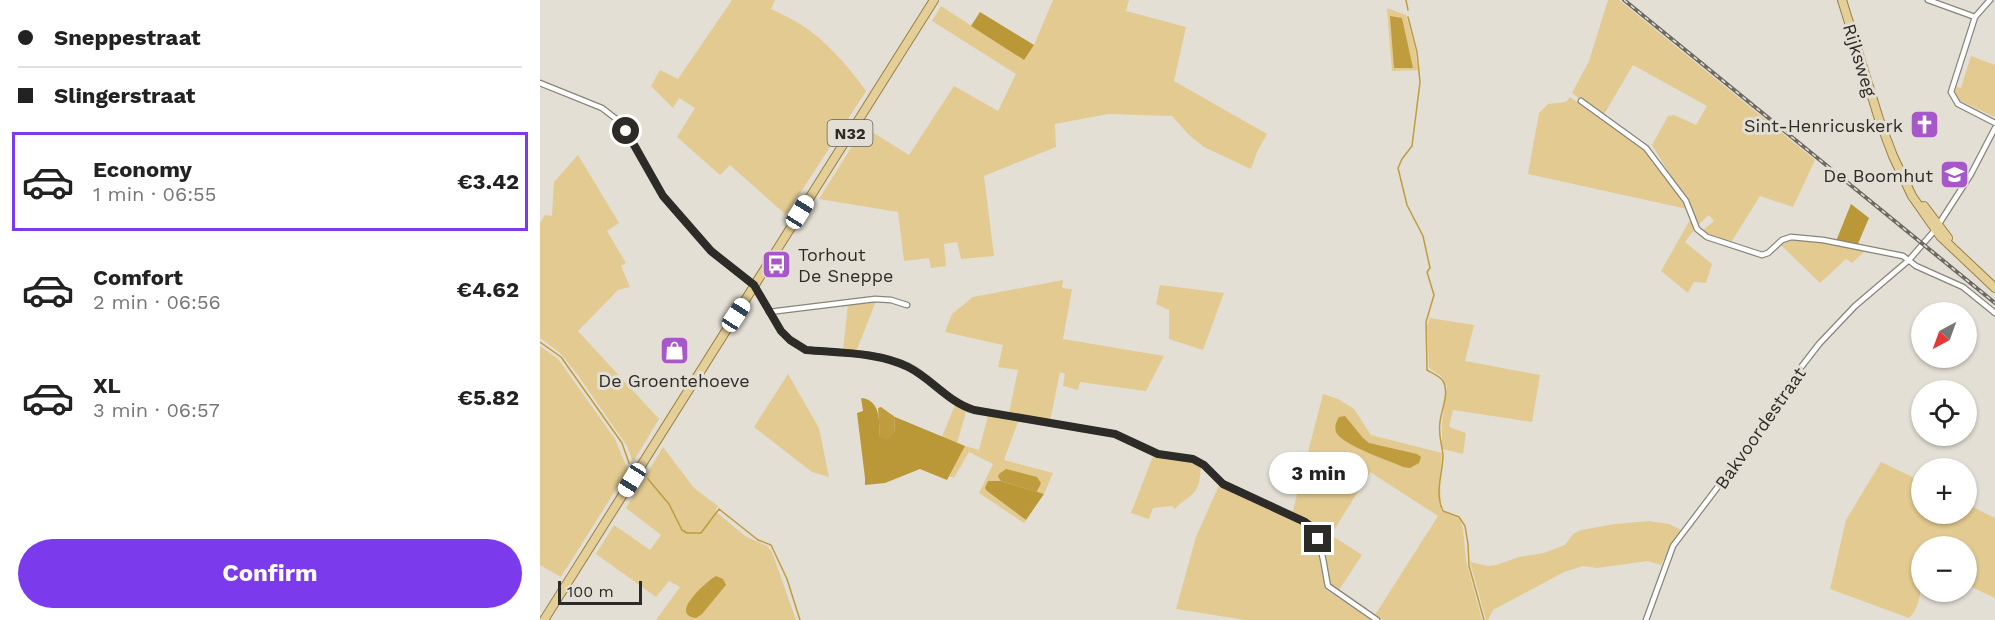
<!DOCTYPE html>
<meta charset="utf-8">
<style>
body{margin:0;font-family:"Work Sans",sans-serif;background:#f2f2f2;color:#222;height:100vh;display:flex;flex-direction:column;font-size:22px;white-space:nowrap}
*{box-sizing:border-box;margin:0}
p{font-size:20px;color:#767676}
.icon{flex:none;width:33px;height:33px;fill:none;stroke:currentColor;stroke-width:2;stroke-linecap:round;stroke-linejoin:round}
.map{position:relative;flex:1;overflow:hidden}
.sheet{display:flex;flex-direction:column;background:#fff;width:540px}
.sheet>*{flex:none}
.top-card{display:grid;align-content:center;height:132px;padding:0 18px;background:#fff}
.needle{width:39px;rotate:221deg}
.fabs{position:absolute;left:1371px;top:302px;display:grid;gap:12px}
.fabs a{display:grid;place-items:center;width:66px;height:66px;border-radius:50%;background:#fff;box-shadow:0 2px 4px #0004;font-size:30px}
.scale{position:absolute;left:18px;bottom:15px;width:84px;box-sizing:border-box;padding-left:6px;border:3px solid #2c2b27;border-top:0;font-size:16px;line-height:21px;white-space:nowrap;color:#2c2b27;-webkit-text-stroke:4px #e4dfd4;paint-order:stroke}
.end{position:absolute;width:27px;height:27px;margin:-14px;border:8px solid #2c2b27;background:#fff;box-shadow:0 0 0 3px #fff}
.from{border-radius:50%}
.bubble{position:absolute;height:42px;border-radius:21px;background:#fff;box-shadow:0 2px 4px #0004;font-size:20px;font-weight:700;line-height:42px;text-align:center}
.car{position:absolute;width:18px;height:36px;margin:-18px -9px;border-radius:8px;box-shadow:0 0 4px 2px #0007;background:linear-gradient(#fff 24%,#345 0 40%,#fff 0 76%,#345 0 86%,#fff 0)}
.top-card b{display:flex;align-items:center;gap:21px;height:57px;font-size:22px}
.top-card b+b{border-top:2px solid #e0e0e0}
.top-card i{width:15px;height:15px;background:#222}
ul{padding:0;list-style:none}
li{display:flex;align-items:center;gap:18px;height:99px;margin:0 12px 9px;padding:0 6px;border:3px solid transparent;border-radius:0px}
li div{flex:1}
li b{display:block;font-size:22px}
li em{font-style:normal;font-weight:700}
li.on{border-color:#7c3aed}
li>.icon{width:54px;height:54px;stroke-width:1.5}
.cta{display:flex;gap:12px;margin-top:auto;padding:12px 18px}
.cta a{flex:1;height:69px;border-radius:36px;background:#7c3aed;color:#fff;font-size:24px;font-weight:700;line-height:69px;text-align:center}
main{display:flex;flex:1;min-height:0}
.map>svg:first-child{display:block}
</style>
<main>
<section class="sheet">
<div class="top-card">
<b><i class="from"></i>Sneppestraat</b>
<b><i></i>Slingerstraat</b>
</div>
<ul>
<li class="on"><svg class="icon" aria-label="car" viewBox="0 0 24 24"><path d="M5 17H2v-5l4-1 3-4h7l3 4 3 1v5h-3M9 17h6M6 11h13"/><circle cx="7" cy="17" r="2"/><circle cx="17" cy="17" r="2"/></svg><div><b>Economy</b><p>1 min · 06:55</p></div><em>€3.42</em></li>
<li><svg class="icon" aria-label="car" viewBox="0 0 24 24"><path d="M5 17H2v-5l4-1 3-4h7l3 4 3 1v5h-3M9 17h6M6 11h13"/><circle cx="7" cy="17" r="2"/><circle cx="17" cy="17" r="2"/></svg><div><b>Comfort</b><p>2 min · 06:56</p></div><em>€4.62</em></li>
<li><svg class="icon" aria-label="car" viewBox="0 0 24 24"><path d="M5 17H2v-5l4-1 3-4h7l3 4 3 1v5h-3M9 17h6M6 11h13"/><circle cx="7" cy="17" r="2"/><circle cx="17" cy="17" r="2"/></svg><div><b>XL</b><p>3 min · 06:57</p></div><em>€5.82</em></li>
</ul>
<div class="cta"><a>Confirm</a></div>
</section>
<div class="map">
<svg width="1455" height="620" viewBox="0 0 1455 620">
<rect width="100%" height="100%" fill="#e4dfd4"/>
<!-- green -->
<path fill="#e2ca91" d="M192 0H235L231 9C241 14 251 18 260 24 286 40 308 66 326 91L246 215 190 165 180 175 137 137 155 108 139 98 133 108 111 86 120 70 138 79Z
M513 0H589L586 11 646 27 634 81 727 134 717 152 711 169 664 147 649 135 632 116 568 114 515 124 516 147 444 176 454 256 421 259 417 242 404 244 406 266 391 268 389 258 364 261 358 212 279 199 324 127 369 155 414 86 458 111 476 74 392 21 401 6 484 60 494 45Z
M1068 0H1079L1275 160 1253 207 1220 196 1190 244 1167 236 1162 231 1174 221 1169 215 1157 226 1148 204 1112 145 1128 116 1134 115 1156 125 1167 106 1093 65 1063 116 1032 93 1049 61Z
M847 8 866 15 875 49 878 70 852 71Z
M1431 56 1455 65V117L1418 100 1415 96 1416 87 1421 88Z
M1030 97 1104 150 1126 178 1147 209 988 174 999 113 1008 104 1026 102Z
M38 155 79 223 67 231 86 263 81 266 90 287 78 290 38 331 119 419 93 462 87 446 37 374 20 353 0 338V223L5 215 12 216 14 182Z
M1150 220 1154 230 1145 242 1172 264 1166 283 1154 282 1148 293 1121 271Z
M1248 239 1289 243 1326 250 1312 263 1306 259 1280 283 1241 245Z
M523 280 522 288 532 289 523 339 624 356 606 391 540 382 538 390 523 386 525 374 520 372 510 421 469 413 478 370 458 367 463 345 405 332 412 314 433 297Z
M620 285 684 293 663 350 629 339V310L616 304Z
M336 301 316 352 303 351 308 304Z
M890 318 934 325 925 361 1000 375 992 422 913 410 909 427 926 433 923 454 902 449V422L907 386 901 376 889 368 887 326Z
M0 346 18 359 26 370 75 439 88 470 21 577 0 565Z
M248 374 279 428 289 477 272 472 214 427Z
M783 394 798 399 814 409 831 435 902 453 900 481 901 511 920 519 923 529 926 561 942 620H843L835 615 898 516 830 472 791 535 822 555 799 590H795L790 584C782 549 789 529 752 514Z
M415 405 426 412 417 443 402 437Z
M448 416 479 419 464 460 513 473 504 494 497 492 500 488 458 477 461 481H448L447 491 486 520 484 523 439 493 453 464 429 452 414 478 409 476 425 446 439 450Z
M123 447 154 488 178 506 175 511 205 536 227 546 232 552 256 620H116L140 587 129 581 116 597 56 554 74 525 110 550 121 535 86 508Z
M613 456 647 461 661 467C660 474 660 482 657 488 653 497 641 501 635 509L632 506 613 508 609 519 591 513Z
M1341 462 1381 481 1382 513H1426L1427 504 1455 518V598L1427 585 1426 546H1382C1382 566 1385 604 1369 618L1290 589 1306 520Z
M679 485 766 525 776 540 786 590 833 620H705L636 609 656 537Z
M1109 521 1129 524 1143 531 1128 550 1121 565 1107 561 1057 568 1043 566 1024 572 953 610 948 620H946L930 562 948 566 956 565 979 557 1004 553 1025 545 1033 534 1041 530 1075 524Z"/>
<!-- forest -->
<path fill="#ba9737" d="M440 12 494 45 484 60 431 26Z
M1311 204 1329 218 1317 246 1296 241Z
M321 398C341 400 339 421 340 437L354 433 355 417 425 446 407 480 380 469 345 483 325 485V478L317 413 323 411Z
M448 481H461L504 494 486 520 447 491 445 488Z"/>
<!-- water -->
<path fill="#bf9c3d" d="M850 16 862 18 873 68H854Z
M341 407 355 417 354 433 347 440 340 437 338 408Z
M805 416 823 438 829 443 877 454 881 457 879 463 870 468 863 467C848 460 808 447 798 435 793 429 796 422 799 417Z
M466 469 497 477 501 483 497 492 461 481 458 477 459 474Z
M176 576 183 579 186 585 162 614 156 618C128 615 167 581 176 576Z"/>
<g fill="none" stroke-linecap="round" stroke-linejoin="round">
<!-- stream -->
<path stroke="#bf9c3d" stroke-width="1.5" d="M866 0 868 10
M868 17 877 52 880 82 872 146 862 159 858 168 867 205 883 236 890 268 887 272 894 295 886 322 887 368V370C892 373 900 376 903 381 910 392 901 411 900 422 898 436 902 444 903 455 903 474 894 492 903 511L919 517 925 526 928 544 929 566 944 620
M0 342 21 357 82 443 89 463
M108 479 129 504 142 530 147 533H161L179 509 218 540 231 545 247 579 260 620"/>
<defs>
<path id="street" d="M1388 0 1435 17
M1450 0 1435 17 1411 92 1418 104 1455 123
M0 83 62 108 75 118 86 131 96 147 123 196 171 251 214 285 241 331 250 340 266 350C299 353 338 352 368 366 392 378 408 402 434 410L575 434 617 454 653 459 664 465 683 484 765 522C783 537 783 564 788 586L837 620
M1041 101 1106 148 1146 201 1157 229 1167 237 1222 255 1228 253 1242 240 1251 237 1283 240 1363 256 1376 266 1423 287 1455 313
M229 312 335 299 351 300 367 305
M1106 620 1133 546 1208 447 1262 366 1279 344 1315 306 1369 260 1395 230 1431 174 1455 128"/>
<path id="primary" d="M1302 0 1339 119 1353 156 1372 196 1400 236 1455 288
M1384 206 1408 238
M4 620 394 0"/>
</defs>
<!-- street casing -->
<use href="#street" stroke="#88847a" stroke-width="7"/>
<!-- primary casing -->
<use href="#primary" stroke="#998144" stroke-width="10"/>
<!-- street -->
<use href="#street" stroke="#fff" stroke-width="4.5"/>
<!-- primary -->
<use href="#primary" stroke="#e5cf98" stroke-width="8"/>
<defs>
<path id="rail" d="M1084 0 1455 303"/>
</defs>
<!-- rail casing -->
<use href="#rail" stroke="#6b6962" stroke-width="4"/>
<!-- rail -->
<use href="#rail" stroke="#e4dfd4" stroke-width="1.5" stroke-dasharray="4.5" stroke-linecap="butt"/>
</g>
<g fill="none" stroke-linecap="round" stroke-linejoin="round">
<!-- route -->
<path stroke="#2c2b27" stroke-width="8" d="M86 131 123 196 171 251 214 285 241 331 250 340 266 350C299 353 338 352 368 367 392 379 408 402 434 410L575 434 618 454 653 459 664 465 683 484 765 522 773 528 778 539"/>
</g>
<!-- icons -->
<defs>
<symbol id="church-square" viewBox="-11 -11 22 22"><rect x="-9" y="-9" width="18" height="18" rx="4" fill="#a658c9" stroke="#e4dfd4"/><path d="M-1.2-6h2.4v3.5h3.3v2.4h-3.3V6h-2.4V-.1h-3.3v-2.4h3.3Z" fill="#fff"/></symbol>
<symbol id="school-square" viewBox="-11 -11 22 22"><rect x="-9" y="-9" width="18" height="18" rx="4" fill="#a658c9" stroke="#e4dfd4"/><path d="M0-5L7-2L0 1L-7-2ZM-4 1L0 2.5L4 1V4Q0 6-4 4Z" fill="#fff"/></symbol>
<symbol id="bus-square" viewBox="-11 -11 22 22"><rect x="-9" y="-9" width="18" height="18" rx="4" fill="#a658c9" stroke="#e4dfd4"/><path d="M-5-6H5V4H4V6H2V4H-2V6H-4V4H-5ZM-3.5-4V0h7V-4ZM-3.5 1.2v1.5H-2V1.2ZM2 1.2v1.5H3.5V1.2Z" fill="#fff"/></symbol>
<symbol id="shop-square" viewBox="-11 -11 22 22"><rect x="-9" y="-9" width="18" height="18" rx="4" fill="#a658c9" stroke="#e4dfd4"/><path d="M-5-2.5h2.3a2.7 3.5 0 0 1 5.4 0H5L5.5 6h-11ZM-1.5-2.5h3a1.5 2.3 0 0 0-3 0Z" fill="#fff"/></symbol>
</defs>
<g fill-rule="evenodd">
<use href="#church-square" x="1368" y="108" width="33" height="33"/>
<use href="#school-square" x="1398" y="158" width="33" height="33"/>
<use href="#bus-square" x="220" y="248" width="33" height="33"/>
<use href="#shop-square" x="118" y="334" width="33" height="33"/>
</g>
<g text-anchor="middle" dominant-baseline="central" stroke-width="6" stroke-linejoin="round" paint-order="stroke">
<!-- shield labels -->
<rect fill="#e4dfd4" stroke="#63615b" stroke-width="1.5" x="287.5" y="120" width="45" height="26" rx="4.5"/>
<g font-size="16" font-weight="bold" fill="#2c2b27">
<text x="310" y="133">N32</text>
</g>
<!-- street labels -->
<g font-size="18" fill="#2c2b27" stroke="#e4dfd4">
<text transform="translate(1320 60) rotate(73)">Rijksweg</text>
<text transform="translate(1220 428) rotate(-55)">Bakvoordestraat</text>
</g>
<!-- poi labels -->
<g font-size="18" fill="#2c2b27" stroke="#e4dfd4" text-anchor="end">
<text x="1363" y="125">Sint-Henricuskerk</text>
<text x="1393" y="175">De Boomhut</text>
<text x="258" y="254" text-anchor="start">Torhout<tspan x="258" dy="21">De Sneppe</tspan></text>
<text x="134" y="380" text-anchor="middle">De Groentehoeve</text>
</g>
</g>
</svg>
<div class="fabs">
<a><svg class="needle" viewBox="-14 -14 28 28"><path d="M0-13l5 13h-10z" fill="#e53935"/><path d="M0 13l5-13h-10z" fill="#767676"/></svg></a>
<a><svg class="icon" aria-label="locate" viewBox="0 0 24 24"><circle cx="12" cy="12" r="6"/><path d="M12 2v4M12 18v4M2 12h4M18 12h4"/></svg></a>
<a>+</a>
<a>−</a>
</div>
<div class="scale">100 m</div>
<i class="end from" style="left:86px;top:131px"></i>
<i class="end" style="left:778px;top:539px"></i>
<div class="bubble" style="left:729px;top:452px;width:99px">3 min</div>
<i class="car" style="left:260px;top:212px;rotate:32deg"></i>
<i class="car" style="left:196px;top:315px;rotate:33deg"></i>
<i class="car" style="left:92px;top:480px;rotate:212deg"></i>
</div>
</main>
